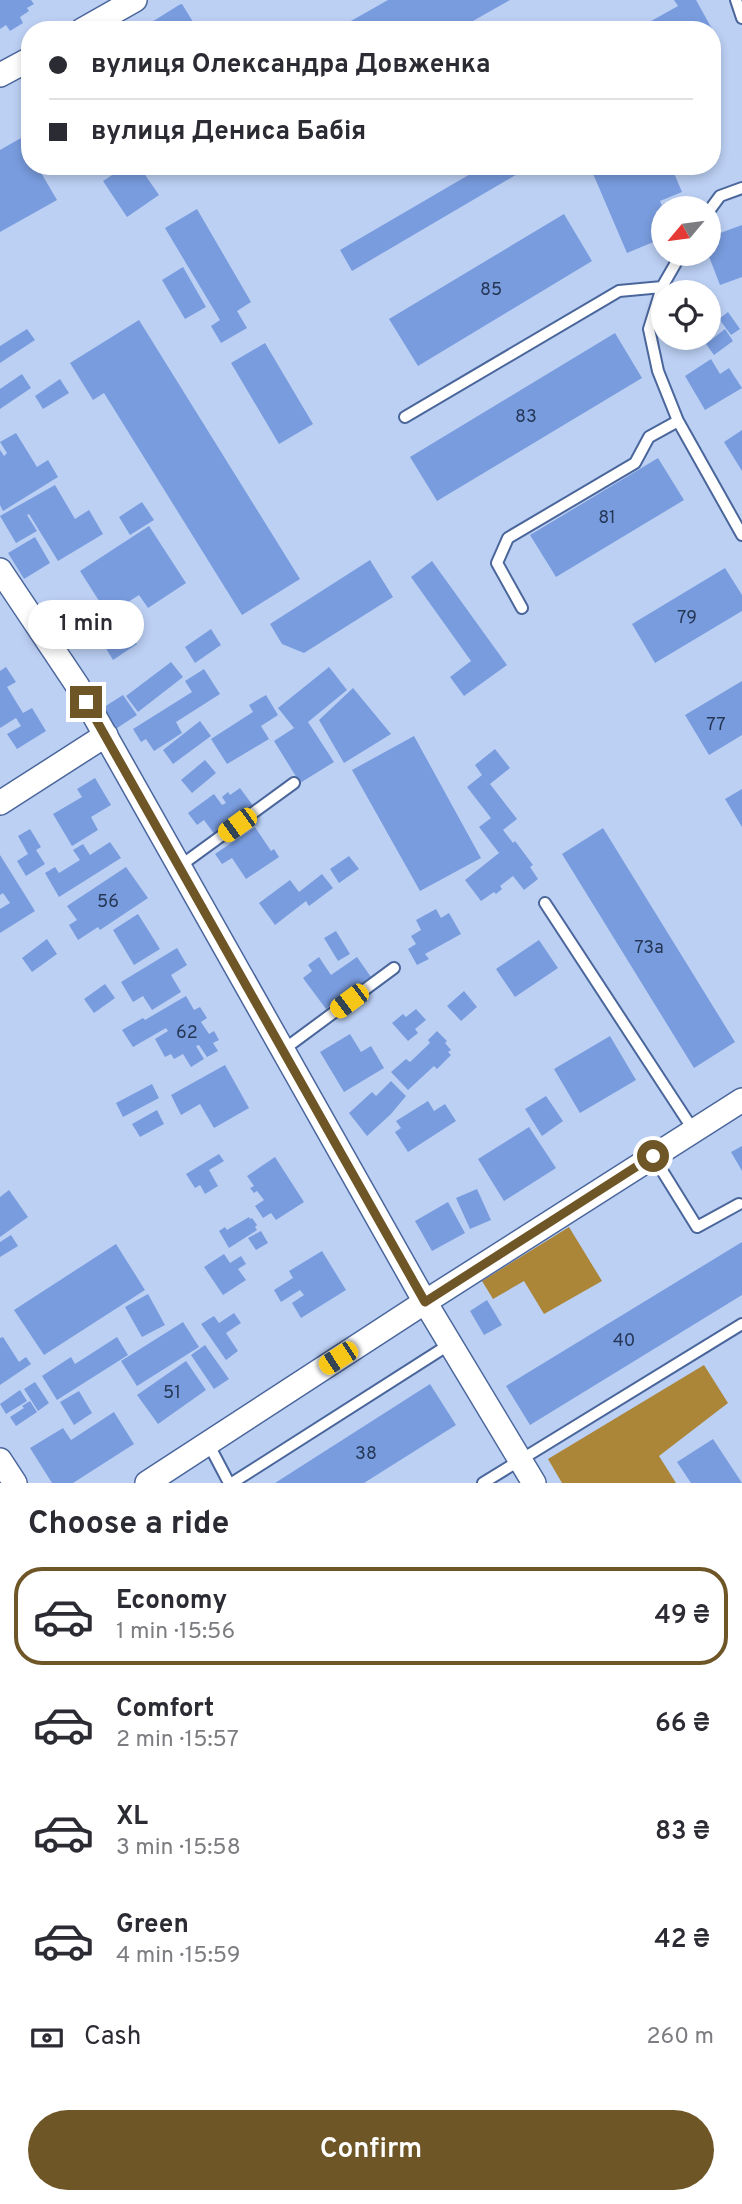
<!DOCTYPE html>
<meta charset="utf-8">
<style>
body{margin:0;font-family:Overpass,sans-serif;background:#f2f2f3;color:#2b2b33;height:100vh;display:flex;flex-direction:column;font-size:26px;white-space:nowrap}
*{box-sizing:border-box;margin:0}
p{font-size:23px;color:#7c7c81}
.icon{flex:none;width:38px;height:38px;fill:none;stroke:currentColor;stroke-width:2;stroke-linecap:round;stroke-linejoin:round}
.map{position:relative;height:1483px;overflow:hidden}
.panel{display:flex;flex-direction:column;background:#fff;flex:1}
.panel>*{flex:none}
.top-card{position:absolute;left:21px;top:21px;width:700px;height:154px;border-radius:28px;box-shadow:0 4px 10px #0003;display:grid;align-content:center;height:154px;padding:0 28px;background:#fff}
.needle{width:46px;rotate:241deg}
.fabs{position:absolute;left:651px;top:196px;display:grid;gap:14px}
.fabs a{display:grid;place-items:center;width:70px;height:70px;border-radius:50%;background:#fff;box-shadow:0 4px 10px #0003;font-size:35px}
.end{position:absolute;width:32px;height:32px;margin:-16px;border:9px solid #6e5627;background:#fff;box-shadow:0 0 0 4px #fff}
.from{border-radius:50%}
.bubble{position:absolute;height:49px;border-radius:24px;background:#fff;box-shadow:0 4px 10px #0003;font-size:23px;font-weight:600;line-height:49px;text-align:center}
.car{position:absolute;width:21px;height:42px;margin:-21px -10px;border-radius:9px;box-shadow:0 0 5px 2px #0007;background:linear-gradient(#f5c518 24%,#345 0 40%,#f5c518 0 76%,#345 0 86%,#f5c518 0)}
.top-card b{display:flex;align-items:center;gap:24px;height:66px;font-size:26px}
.top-card b+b{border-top:2px solid #e1e1e2}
.top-card i{width:18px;height:18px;background:#2b2b33}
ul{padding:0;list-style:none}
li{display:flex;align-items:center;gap:21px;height:98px;margin:0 14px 10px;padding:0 14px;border:4px solid transparent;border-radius:28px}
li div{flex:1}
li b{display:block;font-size:26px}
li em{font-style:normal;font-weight:600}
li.current{border-color:#6e5627}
li>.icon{width:63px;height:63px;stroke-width:1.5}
h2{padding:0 28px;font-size:32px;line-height:84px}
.pay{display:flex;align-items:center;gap:18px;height:77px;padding:0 28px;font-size:26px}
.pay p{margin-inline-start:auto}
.primary-button{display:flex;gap:14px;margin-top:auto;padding:14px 28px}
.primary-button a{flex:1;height:80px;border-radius:42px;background:#6e5627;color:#fff;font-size:28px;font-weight:600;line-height:80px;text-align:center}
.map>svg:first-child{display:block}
</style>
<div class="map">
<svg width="742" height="1483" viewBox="0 0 742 1483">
<rect width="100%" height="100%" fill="#bcd0f4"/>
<!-- forest -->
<path fill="#ab8538" d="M569 1227 602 1281 544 1314 524 1281 493 1299 482 1281Z
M704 1365 728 1403 659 1456 676 1483H562L548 1459Z"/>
<!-- building -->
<path fill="#799cde" d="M0 0H31L34 4 27 8 29 11 20 17 23 23 10 31 6 25 0 29Z
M388 0H510L457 30H335Z
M674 0H696L716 36 712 38V30H635L678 6Z
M182 4 198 30H139L179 5Z
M712 78 720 94 712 98Z
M21 138 30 153V166H37L57 200 0 232V150Z
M126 166H139L159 195 127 217 103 181Z
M484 166H531L352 271 340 250Z
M597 166H671L682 192 660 201 663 208V238L627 253 591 169Z
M197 209 251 302 237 311 247 328 221 343 211 326 220 320 165 228Z
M564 214 592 261 418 366 389 319Z
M742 225V277L720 285 708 254 709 237Z
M183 267 206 307 185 319 162 280Z
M728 312 740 329 731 335 719 319Z
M139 320 300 579 242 615 104 393 93 400 70 363Z
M27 329 35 340 0 363V346Z
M725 329 733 341 714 355 706 344Z
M615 333 642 378 437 501 410 457Z
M265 343 313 424 279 444 231 363Z
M711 359 720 374 729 368 742 388 705 410 685 376Z
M22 374 31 388 0 409V389Z
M60 379 69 393 43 409 35 396Z
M742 430V471L724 442Z
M16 433 37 467 48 460 58 477 3 511 0 505V450L4 456 7 453 0 442Z
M658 458 684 500 556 577 530 535Z
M55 485 75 519 89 510 103 534 58 561 29 514 27 515 37 531 16 543 0 516Z
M142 502 154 520 130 535 119 517Z
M149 526 186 583 148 608 139 595 125 604 142 629 132 635 137 644 113 660 105 647 113 642 99 620 108 615 80 571Z
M35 537 50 563 24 579 8 553Z
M370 560 393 597 304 653 282 644 270 624Z
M432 561 507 665 464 696 450 677 471 661 411 577Z
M725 568 742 595V611L655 663 632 624Z
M211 629 221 645 195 663 185 647Z
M171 662 183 677 138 712 126 696Z
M6 667 16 682 7 687 23 713 32 708 46 731 17 749 7 734 21 726 16 718 0 728V671Z
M329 667 347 690 308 722 334 762 300 783 274 741 294 728 278 708Z
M204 669 220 694 176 722 182 733 154 751 146 739 141 742 133 729 192 692 185 681Z
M742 681V735L709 755 685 715Z
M353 688 391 734 344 763 319 720Z
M123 695 137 715 114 730 101 709Z
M266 695 278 715 261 726 269 739 227 764 211 739 253 712 249 705Z
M200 721 211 736 173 764 163 750Z
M414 736 481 858 420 891 352 770Z
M495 749 510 768 490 784 517 819 503 830 513 843 515 841 533 865 530 867 538 879 524 890 513 876 500 886 502 889 496 894 494 892 481 901 465 880 499 853 479 827 491 818 467 787 482 775 475 765Z
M205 760 216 773 192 793 181 780Z
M95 778 111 805 91 817 98 830 72 846 53 814 82 797 77 789Z
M240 788 254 807 215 835 204 820 197 825 188 813 214 794 222 805 226 803 222 797 228 792 230 795Z
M742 789V827L725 799Z
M255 827 271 851 274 849 279 857 246 879 232 858 222 864 215 854Z
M603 828 735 1042 694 1068 562 854Z
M30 829 41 847 36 850 45 864 26 876 17 861 28 854 18 836Z
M110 842 121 858 59 897 45 873 55 867 59 873 80 860 73 850 83 844 90 855Z
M0 855 35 911 0 933V909L10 903 3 893 0 895Z
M349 856 359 869 339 883 330 869Z
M126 867 148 898 100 930 98 927 78 940 69 925 77 920 67 906Z
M322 874 333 888 309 906 306 901 275 925 259 903 290 880 299 892Z
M436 909 441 918 449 913 461 934 425 954 429 959 417 965 408 949 416 944 411 936 421 930 416 920Z
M138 914 160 949 134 965 113 930Z
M336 931 350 954 338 961 324 938Z
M47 939 57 954 32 972 22 958Z
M539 940 558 968 515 997 496 969Z
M177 948 187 965 171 975 181 992 152 1010 143 996 133 1002 121 982Z
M319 957 331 975 357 957 371 977 326 1009 303 978 312 971 308 965Z
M105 984 115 998 94 1013 84 999Z
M464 991 477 1007 461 1021 447 1006Z
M186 996 194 1010 200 1007 207 1018 201 1022 209 1034 214 1031 219 1040 213 1043 218 1051 207 1057 199 1045 196 1046 204 1059 191 1067 183 1054 174 1059 171 1054 165 1057 155 1039 168 1031 166 1028 133 1047 122 1030 143 1018 145 1020Z
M416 1009 426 1020 415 1029 418 1033 408 1041 392 1023 403 1014 406 1017Z
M437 1031 447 1041 445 1043 451 1050 448 1052 451 1055 437 1069 434 1066 408 1090 391 1072 406 1059 410 1062 430 1043 428 1040Z
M350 1034 361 1052 371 1046 384 1068 344 1092 320 1052Z
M610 1036 636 1080 580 1113 554 1069Z
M225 1065 249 1108 214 1128 200 1104 181 1115 171 1095Z
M391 1081 406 1096 391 1114 367 1136 349 1113 372 1092 376 1096Z
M152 1084 159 1098 123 1117 116 1103Z
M546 1096 563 1121 542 1136 525 1109Z
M428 1101 434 1111 445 1104 456 1121 408 1152 395 1132 401 1128 396 1121Z
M157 1110 164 1124 140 1137 132 1124Z
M529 1127 556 1168 504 1201 478 1159Z
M742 1146V1171L731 1152Z
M219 1154 224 1161 209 1170 218 1186 205 1194 200 1185 195 1188 186 1174Z
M275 1157 304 1202 276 1220 271 1213 263 1218 255 1206 264 1200 257 1191 254 1193 250 1188 254 1186 247 1176Z
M477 1189 491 1220 470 1229 456 1198Z
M9 1190 28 1217 0 1237V1197Z
M448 1202 465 1233 432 1251 415 1221Z
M249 1217 250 1219 252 1218 257 1225 255 1227 257 1230 229 1248 219 1231 225 1227 227 1230Z
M261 1231 268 1243 256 1250 248 1238Z
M11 1235 18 1246 0 1257V1242Z
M742 1242V1295L530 1425 506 1386Z
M116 1244 145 1290 44 1355 14 1310Z
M322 1251 346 1290 301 1318 292 1303 304 1295 300 1290 281 1302 274 1290 293 1278 289 1271Z
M224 1254 230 1263 241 1256 246 1264 238 1269 246 1280 223 1295 204 1267Z
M148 1294 165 1325 142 1337 125 1307Z
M487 1300 502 1325 484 1335 470 1311Z
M234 1313 241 1323 226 1333 238 1351 226 1360 201 1324 214 1316 219 1323Z
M183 1322 199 1347 137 1386 121 1361Z
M3 1337 19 1362 26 1357 31 1364 0 1385V1338Z
M117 1337 128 1355 57 1400 42 1376 71 1357 75 1364Z
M205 1345 229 1379 214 1389 191 1355Z
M186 1361 206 1390 158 1424 137 1395Z
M35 1382 49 1403 38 1411 24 1389Z
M430 1384 456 1425 364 1483H275Z
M20 1390 27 1401 6 1414 0 1404Z
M79 1391 92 1413 74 1425 60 1402Z
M30 1401 37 1412 16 1426 10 1417 24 1408 22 1406Z
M114 1412 134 1444 73 1483H52L30 1448 63 1428 71 1440Z
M713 1439 742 1483H691L677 1462Z"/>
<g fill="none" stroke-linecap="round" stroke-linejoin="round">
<defs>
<path id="service" d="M736 0 742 18
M709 211 720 196 742 188
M681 254 662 287 649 329 658 371 678 421 742 535
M405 417 619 291 662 287
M522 608 497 563 508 538 635 463 649 437 678 421
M180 866 294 783
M545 903 694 1131
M283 1050 394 968
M653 1156 697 1227 739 1204
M208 1443 229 1483
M232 1483 450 1344
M483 1483 742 1324"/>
<path id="minor" d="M82 30 135 0
M0 75 30 59
M0 570 77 685 425 1302 534 1483
M0 803 106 735
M0 1460 15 1483
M147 1483 425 1302 742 1100"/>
</defs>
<!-- service casing -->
<use href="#service" stroke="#4a669b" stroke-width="14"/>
<!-- minor casing -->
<use href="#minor" stroke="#4a669b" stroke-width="26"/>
<!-- service -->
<use href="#service" stroke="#fff" stroke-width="10"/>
<!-- minor -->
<use href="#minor" stroke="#fff" stroke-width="23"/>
</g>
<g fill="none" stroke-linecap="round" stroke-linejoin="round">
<!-- route -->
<path stroke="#6e5627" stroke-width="9" d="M86 702 425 1302 653 1156"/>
</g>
<g text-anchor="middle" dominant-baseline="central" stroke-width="5" stroke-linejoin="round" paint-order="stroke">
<!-- number labels -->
<g font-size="18" fill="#263858">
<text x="491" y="290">85</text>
<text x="526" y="417">83</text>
<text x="607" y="518">81</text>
<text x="687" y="618">79</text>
<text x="716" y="725">77</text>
<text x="108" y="902">56</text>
<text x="649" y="948">73а</text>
<text x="187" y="1033">62</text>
<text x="624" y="1341">40</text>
<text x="172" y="1393">51</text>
<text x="366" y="1454">38</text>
</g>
</g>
</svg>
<div class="fabs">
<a><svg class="needle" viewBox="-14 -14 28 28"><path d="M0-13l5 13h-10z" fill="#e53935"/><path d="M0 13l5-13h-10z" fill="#7c7c81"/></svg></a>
<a><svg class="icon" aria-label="locate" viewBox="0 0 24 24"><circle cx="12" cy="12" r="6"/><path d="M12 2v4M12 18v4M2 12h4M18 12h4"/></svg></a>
</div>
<i class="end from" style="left:653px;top:1156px"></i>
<i class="end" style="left:86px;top:702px"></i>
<div class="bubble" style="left:28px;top:600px;width:116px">1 min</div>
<i class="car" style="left:237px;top:825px;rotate:234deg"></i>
<i class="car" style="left:349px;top:1001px;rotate:233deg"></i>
<i class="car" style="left:338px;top:1358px;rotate:237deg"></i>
<div class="top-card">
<b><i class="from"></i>вулиця Олександра Довженка</b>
<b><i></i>вулиця Дениса Бабія</b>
</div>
</div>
<section class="panel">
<h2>Choose a ride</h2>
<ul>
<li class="current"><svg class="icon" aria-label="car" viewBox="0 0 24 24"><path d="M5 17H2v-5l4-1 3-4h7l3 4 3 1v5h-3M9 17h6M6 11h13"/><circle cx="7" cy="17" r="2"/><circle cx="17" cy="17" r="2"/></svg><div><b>Economy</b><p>1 min · 15:56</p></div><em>49 ₴</em></li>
<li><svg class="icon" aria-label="car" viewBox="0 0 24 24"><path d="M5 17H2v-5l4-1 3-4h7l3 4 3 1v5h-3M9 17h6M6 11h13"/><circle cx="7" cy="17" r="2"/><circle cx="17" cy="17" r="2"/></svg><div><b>Comfort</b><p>2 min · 15:57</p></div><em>66 ₴</em></li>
<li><svg class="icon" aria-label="car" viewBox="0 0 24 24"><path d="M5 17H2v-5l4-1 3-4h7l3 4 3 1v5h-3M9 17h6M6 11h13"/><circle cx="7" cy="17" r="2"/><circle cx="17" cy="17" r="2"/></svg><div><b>XL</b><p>3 min · 15:58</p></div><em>83 ₴</em></li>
<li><svg class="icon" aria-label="car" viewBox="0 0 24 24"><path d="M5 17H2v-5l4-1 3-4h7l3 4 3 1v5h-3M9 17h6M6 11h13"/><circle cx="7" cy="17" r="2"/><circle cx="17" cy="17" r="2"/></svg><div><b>Green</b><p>4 min · 15:59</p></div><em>42 ₴</em></li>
</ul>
<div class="pay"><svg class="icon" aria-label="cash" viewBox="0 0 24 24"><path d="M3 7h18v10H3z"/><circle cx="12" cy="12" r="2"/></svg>Cash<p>260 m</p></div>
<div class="primary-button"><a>Confirm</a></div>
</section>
